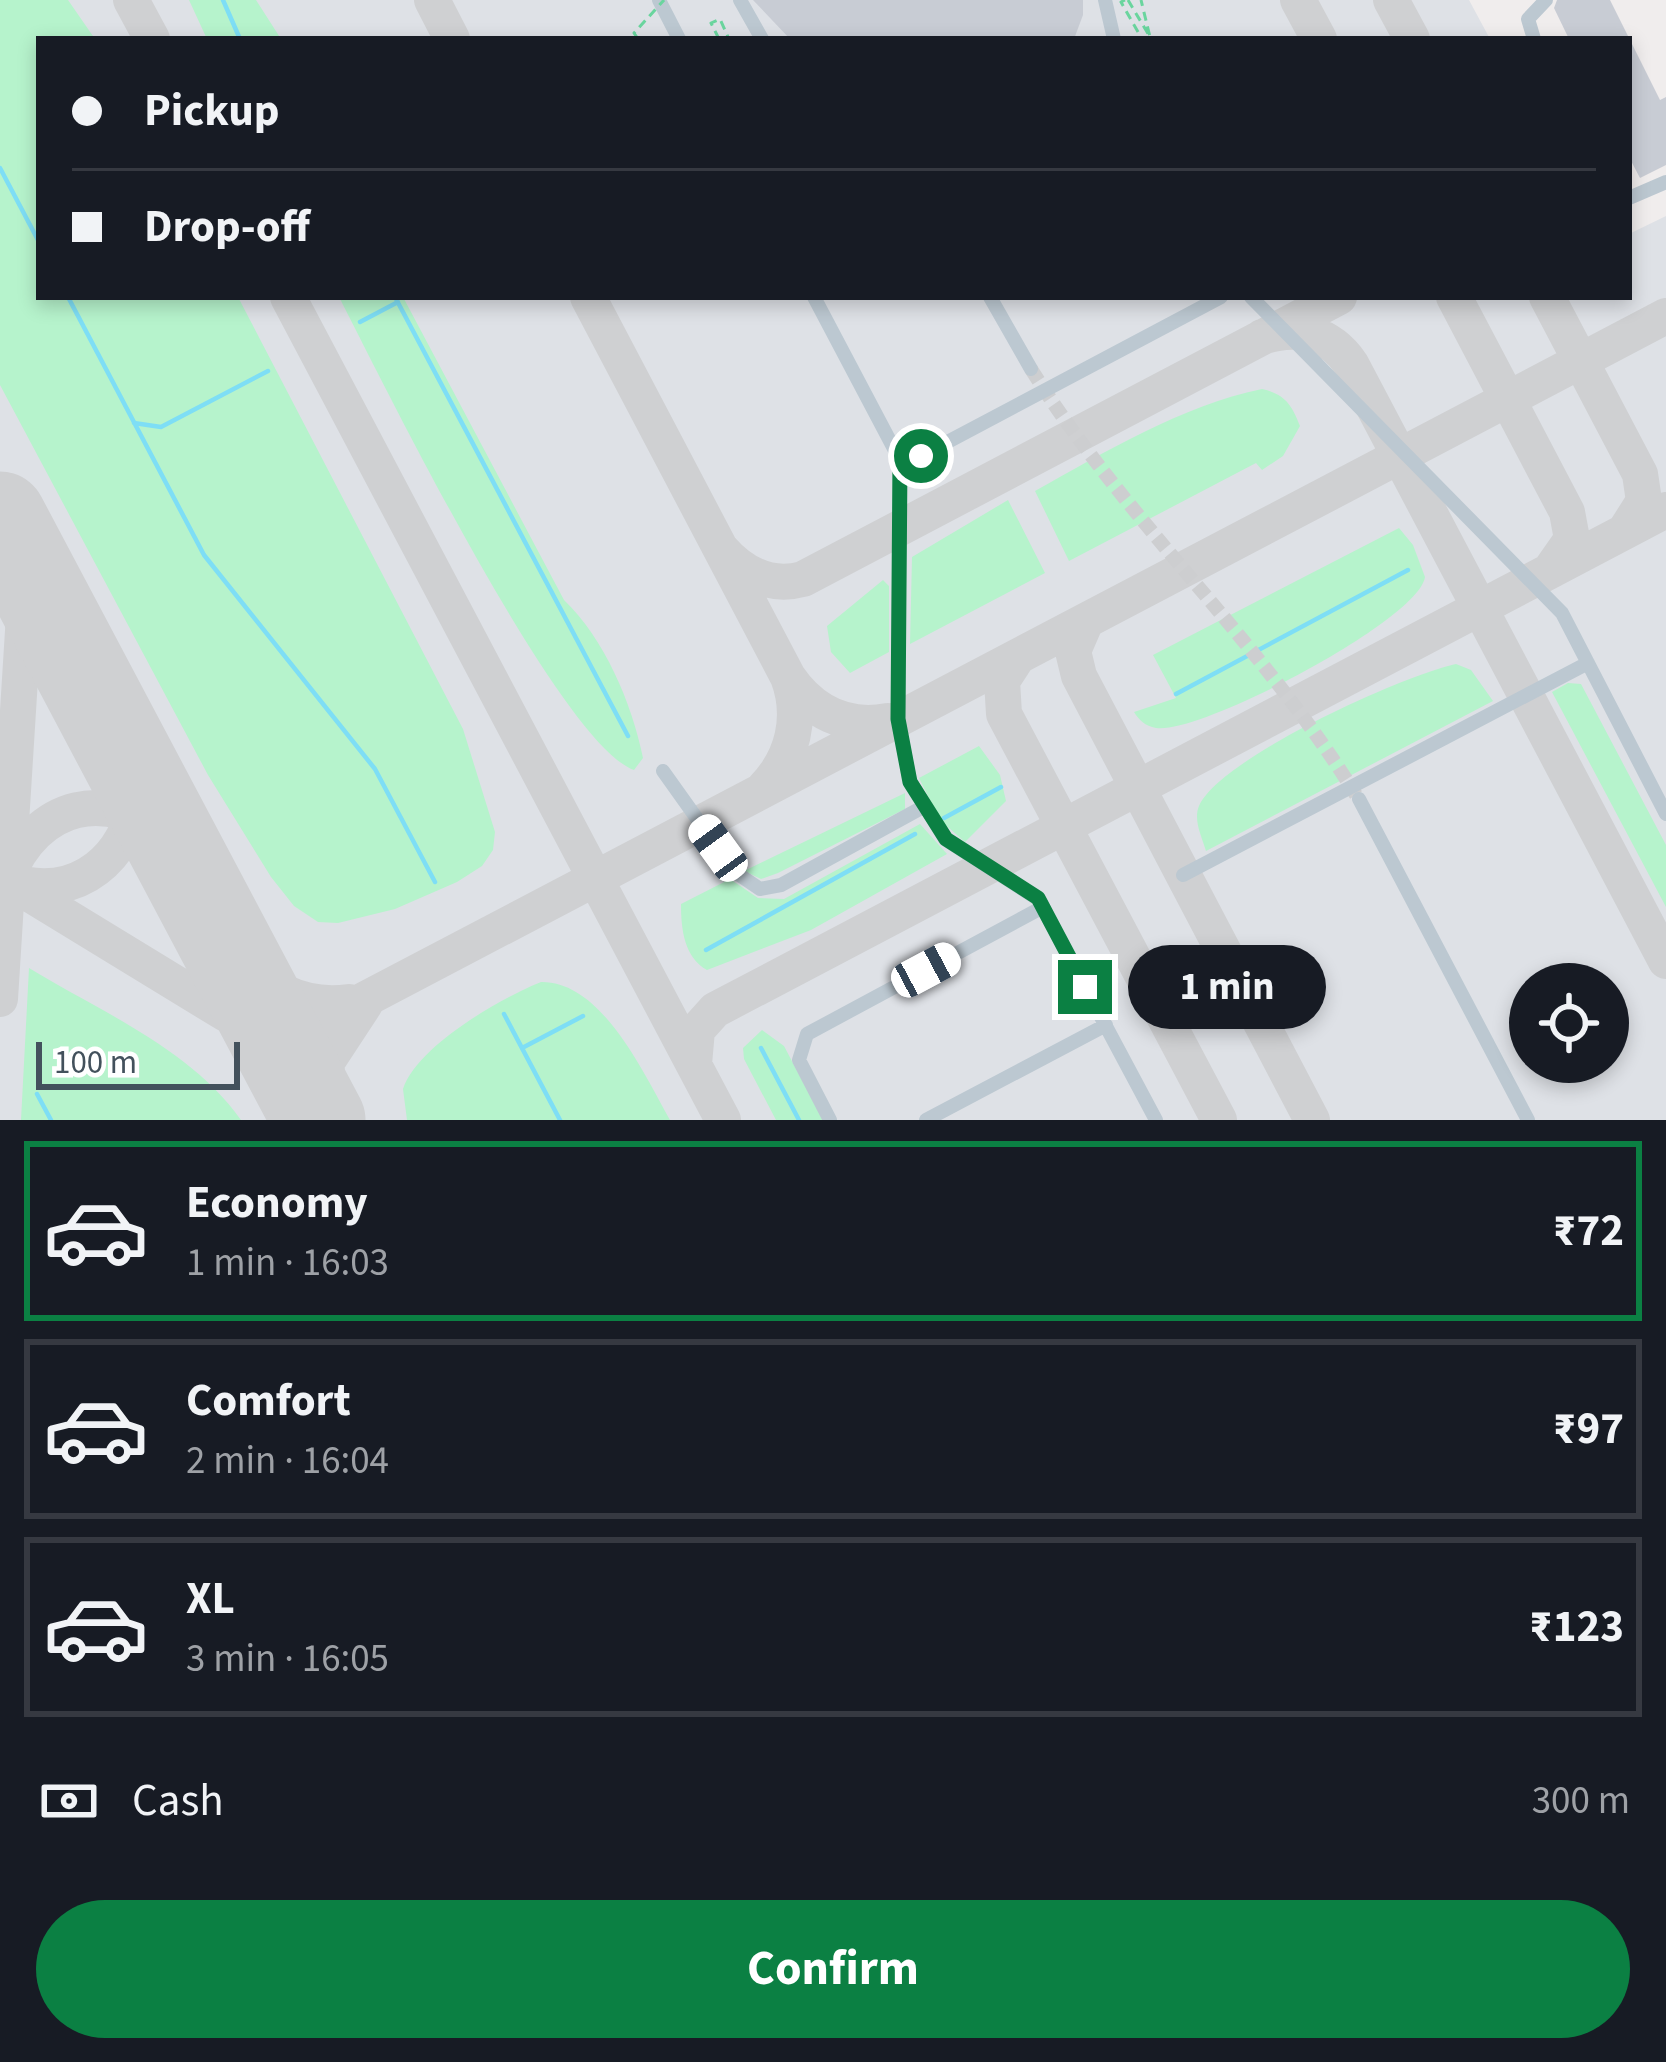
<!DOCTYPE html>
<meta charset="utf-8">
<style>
body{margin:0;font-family:"Source Sans 3",sans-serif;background:#20242c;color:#f1f3f6;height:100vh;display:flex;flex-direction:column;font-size:45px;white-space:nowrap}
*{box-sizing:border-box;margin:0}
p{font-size:39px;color:#9ea1a6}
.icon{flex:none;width:66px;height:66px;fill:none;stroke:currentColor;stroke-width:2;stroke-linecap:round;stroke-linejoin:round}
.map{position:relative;height:1120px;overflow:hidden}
.drawer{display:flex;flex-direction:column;background:#171b24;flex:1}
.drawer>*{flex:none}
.guide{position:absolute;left:36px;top:36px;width:1596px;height:264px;border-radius:0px;box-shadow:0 6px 18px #0003;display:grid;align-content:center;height:264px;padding:0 36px;background:#171b24}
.buttons{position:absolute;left:1509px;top:963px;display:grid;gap:24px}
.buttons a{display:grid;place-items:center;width:120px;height:120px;border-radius:50%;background:#171b24;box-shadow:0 6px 18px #0003;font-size:60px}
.scale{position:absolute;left:36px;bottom:30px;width:204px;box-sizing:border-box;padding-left:12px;border:6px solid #43515c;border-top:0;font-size:33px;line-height:42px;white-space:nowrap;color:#43515c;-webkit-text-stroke:9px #fff;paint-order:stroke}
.end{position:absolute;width:54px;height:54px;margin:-27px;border:15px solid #0b8043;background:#fff;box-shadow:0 0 0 6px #fff}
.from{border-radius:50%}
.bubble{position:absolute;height:84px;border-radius:42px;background:#171b24;box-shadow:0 6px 18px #0003;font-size:39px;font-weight:700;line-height:84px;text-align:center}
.car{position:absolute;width:36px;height:72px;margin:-36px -18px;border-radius:15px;box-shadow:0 0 9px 3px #0007;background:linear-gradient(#fff 24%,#345 0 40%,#fff 0 76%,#345 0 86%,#fff 0)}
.guide b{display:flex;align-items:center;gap:42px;height:114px;font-size:45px}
.guide b+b{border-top:3px solid #363941}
.guide i{width:30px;height:30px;background:#f1f3f6}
ul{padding:21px 0 0;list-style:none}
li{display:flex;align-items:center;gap:36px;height:180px;margin:0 24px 18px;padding:0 12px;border:6px solid #363941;border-radius:0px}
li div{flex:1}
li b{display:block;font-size:45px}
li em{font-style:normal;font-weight:700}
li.on{border-color:#0b8043}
li>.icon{width:108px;height:108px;stroke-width:1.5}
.pay{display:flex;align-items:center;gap:30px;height:132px;padding:0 36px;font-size:45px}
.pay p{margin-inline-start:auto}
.action{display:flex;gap:24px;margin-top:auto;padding:24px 36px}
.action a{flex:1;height:138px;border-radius:72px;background:#0b8043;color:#fff;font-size:48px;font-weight:700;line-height:138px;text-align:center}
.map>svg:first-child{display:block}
</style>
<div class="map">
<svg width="1666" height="1120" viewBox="0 0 1666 1120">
<rect width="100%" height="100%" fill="#f0eded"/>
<!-- airport -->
<path fill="#dee1e6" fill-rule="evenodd" d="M0 0H1469L1490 39H39V297H1629V234L1666 216V1120H0ZM1530 984H1608V1062H1530Z"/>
<!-- green -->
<path fill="#b6f3cc" d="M0 0H68L95 39H39V297H238L463 729 495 832 493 850 482 866 457 882 395 909 338 923 318 922 294 906 271 877 208 775 0 385Z
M189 0H256L281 39H207Z
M339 297H403L564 600C604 638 632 703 643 758L634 770C560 744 383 382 339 297Z
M1262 389C1285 394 1292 405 1300 426L1283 456 1262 470 1256 463 1069 561 1035 491C1107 451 1181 406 1262 389Z
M1008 500 1045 573 910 644 912 557Z
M1399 528 1413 545 1425 577C1419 620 1200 735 1156 728 1145 726 1139 720 1134 712L1176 698 1153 655Z
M883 580 889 586V652L850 673 831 652 827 626Z
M1456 664 1471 670 1493 701 1206 851C1202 837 1193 820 1199 806 1220 758 1404 675 1456 664Z
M1568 683 1581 684 1666 845V907L1552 692Z
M979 746 1000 775 1006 801 965 842 940 820 919 778Z
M905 793V809L778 873 761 879 744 871Z
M920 824 947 854 811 930 707 970C684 957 681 929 681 904L730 879 758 898 784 899Z
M29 968C101 1012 191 1049 241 1120H21Z
M541 982C602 981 644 1074 670 1120H407L403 1089C417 1046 501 998 541 982Z
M762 1030 784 1046 823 1120H776L744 1059 743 1048Z"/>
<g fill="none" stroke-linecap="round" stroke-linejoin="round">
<!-- stream -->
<path stroke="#7edef5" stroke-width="4.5" d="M223 0 240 39
M0 168 39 242
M68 297 204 555 375 769 435 882
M395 297 628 736
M360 322 398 302
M134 423 161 427 268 371
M1176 694 1408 570
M944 818 1001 787
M706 950 915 834
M504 1014 560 1120
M524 1047 583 1016
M761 1048 799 1120
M37 1094 51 1120"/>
<!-- taxiway -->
<path stroke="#cfd0d2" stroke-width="36" d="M131 0 152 39
M432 0 452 39
M1298 0 1319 39
M1391 0 1412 39
M288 297 723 1120
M588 297 788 677
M1454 297 1567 512 1572 539 1551 569
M1547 297 1640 474 1644 501 1625 531
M1262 337C1297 325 1330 333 1351 364L1666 961
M0 539 19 554 25 599 0 999
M721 549C742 573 770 588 803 579L1339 297
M1086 621 1073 651 1079 676 1312 1120
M1017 658 1002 681 1004 714 1219 1120
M133 768 135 807C119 868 68 902 6 879 37 802 108 786 170 839
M764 788C793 758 803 717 788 677 812 712 845 729 888 721
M0 876 226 1014 270 1027 322 1022 1666 316
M230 952C264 985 299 1009 349 1002
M239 1022 288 1062
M694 1064 697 1030 715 1010 1666 510
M324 1120 327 1062 365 1004"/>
<!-- runway -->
<path stroke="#cfd0d2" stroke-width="93" d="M0 518 319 1120"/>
</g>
<!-- building -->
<path fill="#c8ccd4" d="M753 0H1083V15L1074 39H790Z
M1557 0H1610L1660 100 1666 97V165L1640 178 1629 157V39H1569L1554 8Z"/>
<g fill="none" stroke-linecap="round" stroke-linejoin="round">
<!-- minor-tunnel -->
<path stroke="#cdced0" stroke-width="14" stroke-dasharray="14 7" stroke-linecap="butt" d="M1031 369C1126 521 1262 642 1356 795"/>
<!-- path -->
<path stroke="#6ad59e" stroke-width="3" stroke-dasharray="9 6" stroke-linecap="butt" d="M1125 0 1121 2 1142 39
M1128 0 1150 37 1141 0
M719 39 711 23 720 19 729 39"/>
<!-- minor -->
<path stroke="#bcc8d1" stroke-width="14" d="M659 0 679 39
M740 0 762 39
M1105 0 1114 39
M1534 39 1528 19 1546 0
M1629 198 1666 182
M814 297 900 460 898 719 910 781 945 839 1038 899 1156 1120
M990 297 1031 369
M1251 297 1562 613 1666 814
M900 460 921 456 1221 297
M663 771 735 872 760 889 781 885 923 807
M1359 799 1528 1120
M1183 875 1588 663
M830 1120 799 1060 807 1034 1043 907
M926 1120 1106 1025"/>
<!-- path-bridge -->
<path stroke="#6ad59e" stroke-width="3" stroke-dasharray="9 6" stroke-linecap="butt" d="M638 39 634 33 664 0"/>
</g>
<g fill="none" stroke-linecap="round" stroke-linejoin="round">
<!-- route -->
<path stroke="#0b8043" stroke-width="15" d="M921 456 900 460 898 719 910 782 946 839 1038 898 1085 987"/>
</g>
</svg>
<div class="buttons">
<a><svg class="icon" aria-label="locate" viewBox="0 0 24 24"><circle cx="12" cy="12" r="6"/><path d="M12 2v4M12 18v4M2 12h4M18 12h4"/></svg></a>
</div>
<div class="scale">100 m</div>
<i class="end from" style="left:921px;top:456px"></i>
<i class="end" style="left:1085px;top:987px"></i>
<div class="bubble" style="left:1128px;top:945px;width:198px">1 min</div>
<i class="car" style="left:718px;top:848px;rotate:324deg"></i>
<i class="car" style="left:926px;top:970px;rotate:62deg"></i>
<div class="guide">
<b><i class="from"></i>Pickup</b>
<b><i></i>Drop-off</b>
</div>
</div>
<section class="drawer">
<ul>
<li class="on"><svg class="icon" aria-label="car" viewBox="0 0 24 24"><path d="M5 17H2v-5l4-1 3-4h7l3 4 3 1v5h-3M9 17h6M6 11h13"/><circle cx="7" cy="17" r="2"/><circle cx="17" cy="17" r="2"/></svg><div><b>Economy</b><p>1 min · 16:03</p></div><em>₹72</em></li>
<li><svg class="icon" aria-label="car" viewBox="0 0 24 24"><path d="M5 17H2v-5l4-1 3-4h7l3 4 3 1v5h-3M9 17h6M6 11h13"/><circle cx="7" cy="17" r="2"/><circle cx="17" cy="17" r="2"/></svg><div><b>Comfort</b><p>2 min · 16:04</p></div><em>₹97</em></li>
<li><svg class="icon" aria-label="car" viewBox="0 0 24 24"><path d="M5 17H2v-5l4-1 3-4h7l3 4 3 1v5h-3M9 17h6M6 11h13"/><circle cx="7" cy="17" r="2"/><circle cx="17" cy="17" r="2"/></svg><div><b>XL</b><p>3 min · 16:05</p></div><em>₹123</em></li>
</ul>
<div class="pay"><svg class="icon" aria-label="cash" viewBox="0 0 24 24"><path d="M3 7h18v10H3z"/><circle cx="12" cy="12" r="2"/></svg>Cash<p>300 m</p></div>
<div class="action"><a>Confirm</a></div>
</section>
